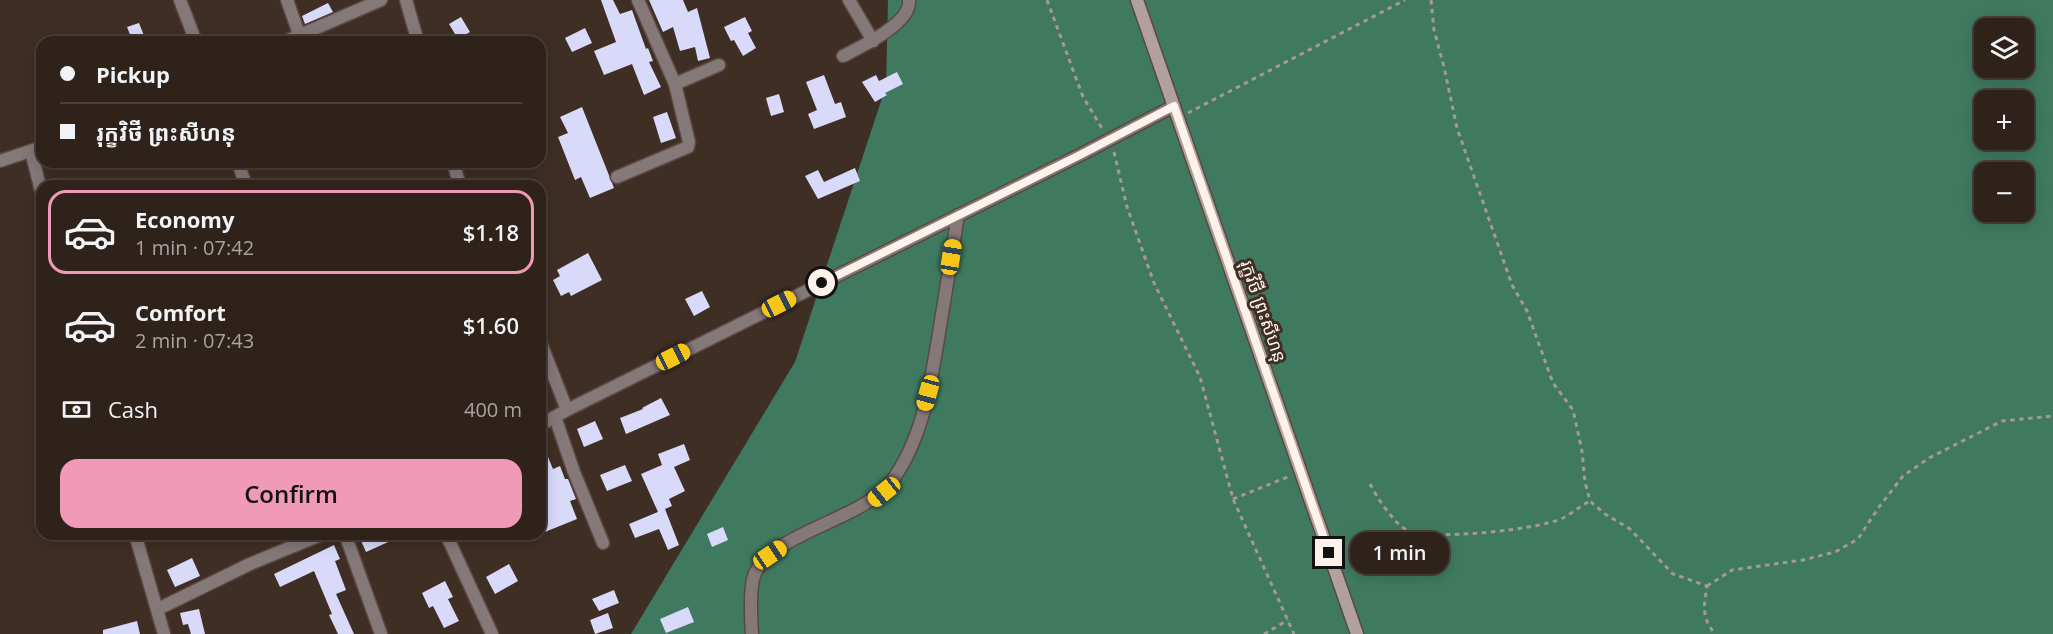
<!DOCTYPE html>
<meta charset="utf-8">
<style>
body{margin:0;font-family:"Open Sans","Noto Sans Khmer",sans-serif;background:#372a24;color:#f1f3f6;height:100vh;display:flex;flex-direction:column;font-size:22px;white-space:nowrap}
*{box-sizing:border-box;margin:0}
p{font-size:20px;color:#a7a4a3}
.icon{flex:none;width:33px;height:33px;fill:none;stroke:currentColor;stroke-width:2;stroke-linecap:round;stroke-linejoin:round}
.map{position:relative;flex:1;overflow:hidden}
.side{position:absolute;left:36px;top:180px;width:510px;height:360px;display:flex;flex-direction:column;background:#2f221b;border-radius:18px;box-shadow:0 3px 15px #0003,0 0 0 2px #4a3f3a}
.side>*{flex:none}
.top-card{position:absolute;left:36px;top:36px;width:510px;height:132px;border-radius:18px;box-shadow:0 3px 15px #0003,0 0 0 2px #4a3f3a;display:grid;align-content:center;height:132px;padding:0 24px;background:#2f221b}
.controls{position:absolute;left:1974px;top:18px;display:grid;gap:12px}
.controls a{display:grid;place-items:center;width:60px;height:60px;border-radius:12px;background:#2f221b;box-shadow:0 3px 15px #0003,0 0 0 2px #4a3f3a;font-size:30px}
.end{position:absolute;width:27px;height:27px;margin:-14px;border:8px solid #fef2eb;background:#111;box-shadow:0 0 0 3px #111}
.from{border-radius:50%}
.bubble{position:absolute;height:42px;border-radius:18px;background:#2f221b;box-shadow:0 3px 15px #0003,0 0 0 2px #4a3f3a;font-size:20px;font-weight:600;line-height:42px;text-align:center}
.car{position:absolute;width:18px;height:36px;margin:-18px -9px;border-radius:8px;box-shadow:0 0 4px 2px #0007;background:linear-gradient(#f5c518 24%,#345 0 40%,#f5c518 0 76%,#345 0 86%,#f5c518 0)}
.top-card b{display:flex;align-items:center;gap:21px;height:57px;font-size:22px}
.top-card b+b{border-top:2px solid #4a3f3a}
.top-card i{width:15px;height:15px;background:#f1f3f6}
ul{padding:10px 0 0;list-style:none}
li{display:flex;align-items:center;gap:18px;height:84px;margin:0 12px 9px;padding:0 12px;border:3px solid transparent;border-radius:18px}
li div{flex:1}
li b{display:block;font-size:22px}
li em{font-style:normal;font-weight:600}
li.current{border-color:#f09ab7}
li>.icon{width:54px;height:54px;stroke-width:1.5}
.pay{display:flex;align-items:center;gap:15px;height:66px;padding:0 24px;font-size:22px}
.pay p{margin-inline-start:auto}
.primary-button{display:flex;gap:12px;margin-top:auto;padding:12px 24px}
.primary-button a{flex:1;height:69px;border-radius:18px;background:#f09ab7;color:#111;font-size:24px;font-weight:600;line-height:69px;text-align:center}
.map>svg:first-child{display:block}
</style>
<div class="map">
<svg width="2053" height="634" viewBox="0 0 2053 634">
<rect width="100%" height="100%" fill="#3f2e24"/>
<!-- forest -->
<path fill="#3f7a60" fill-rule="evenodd" d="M888 0H2053V634H631L795 362 886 86ZM1984 28H2024V68H1984ZM1984 100H2024V140H1984ZM1984 172H2024V212H1984Z"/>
<!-- building -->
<path fill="#d9d9fa" d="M601 0H613L620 14 632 10 646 49 648 48 653 61 649 62 661 87 644 95 632 64 604 75 594 51 616 42Z
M649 0H683L688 12 697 8 710 58 698 61 695 47 680 51 673 27 663 32Z
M328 3 333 12 305 24 302 16Z
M461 17 470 32 458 39 449 24Z
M745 17 752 31 748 33 756 48 743 56 734 40 731 41 724 27Z
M139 23 145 38 133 42 127 27Z
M585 28 592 43 572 52 565 38Z
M897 72 903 84 885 93 887 95 875 102 862 82 876 75 879 81Z
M824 75 835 104 841 102 846 117 814 129 808 114 817 110 806 82Z
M779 94 784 112 771 116 766 98Z
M582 107 614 188 590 198 581 177 575 180 558 137 568 133 560 117Z
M667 112 676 138 661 143 653 117Z
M855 168 860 181 818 199 805 176 818 170 824 182Z
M588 253 602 280 571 296 569 292 561 296 553 280 560 276 557 270Z
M702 291 710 307 694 316 685 299Z
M661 398 670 415 626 434 620 418 643 409 642 408Z
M595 421 603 439 584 447 577 429Z
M540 438 553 469 560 466 565 479H568L576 499 570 501 577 519 540 534Z
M684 444 690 460 674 467 685 491 669 499 672 506 658 512 641 474 662 465 658 454Z
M625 465 632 481 607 491 600 475Z
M665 509 679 545 668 550 659 529 635 538 629 524Z
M723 527 728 540 712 547 707 534Z
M358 534H406L366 552Z
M334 545 340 559 335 561 346 590 336 594 354 634H338L329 615 332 614 314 571 280 587 274 574Z
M192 558 200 576 175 587 167 570Z
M509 564 518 581 495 594 486 577Z
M445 581 453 597 448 599 459 621 444 628 433 606 429 608 422 593Z
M614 590 619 603 599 611 592 599Z
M688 607 694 622 666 633 660 619Z
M199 609 205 634H191L188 624 183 625 180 613Z
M608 613 613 628 595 634 590 620Z
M137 621 140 634H103V630Z"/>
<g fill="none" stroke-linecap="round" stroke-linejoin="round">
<defs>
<path id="street" d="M180 0 196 42
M287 0 299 34
M406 0 418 42
M638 0 675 84 719 65
M849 0 873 41
M284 42 381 0
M843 56C861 47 912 23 909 0
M31 151 42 195
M0 161 42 147
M238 162 246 186
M453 162 460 186
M617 177 688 147 689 142 675 84
M540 341 567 410
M555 417 574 472 603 543
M540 425 567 410 1078 156 1174 106
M135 534 164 634
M345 534 381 634
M446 534 492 634
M158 609 250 564 323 534
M752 634C751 619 750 594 753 579 764 534 862 521 891 482 924 438 931 380 940 327 946 290 952 252 958 215"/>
<path id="secondary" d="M1137 0 1357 634"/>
</defs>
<!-- street casing -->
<use href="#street" stroke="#5a4940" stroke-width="15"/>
<!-- secondary casing -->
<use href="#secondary" stroke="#5a4940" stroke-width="15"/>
<!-- path -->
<path stroke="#a79991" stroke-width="3" stroke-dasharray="4.5 4.5" stroke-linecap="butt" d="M1047 0 1083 97 1103 130
M1431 0 1434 30 1444 67 1457 128 1512 285 1527 311 1553 383 1573 410 1582 451 1585 482 1590 501 1605 514 1630 529 1673 574 1707 586C1704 606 1701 617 1715 634
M1188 113 1405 0
M1114 152 1127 207 1154 283 1200 377 1233 499 1294 634
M1370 484C1376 496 1395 525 1407 530 1431 541 1538 530 1563 518 1572 513 1581 506 1590 501
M1233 499 1290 476
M1707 586 1732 570 1803 560 1835 552 1858 539 1879 507 1903 476 1929 458 2002 421 2053 416
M1264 634 1288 620"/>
<!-- street -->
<use href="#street" stroke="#847879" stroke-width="12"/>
<!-- secondary -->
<use href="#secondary" stroke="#b2a0a1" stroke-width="12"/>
</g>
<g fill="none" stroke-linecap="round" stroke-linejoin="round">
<!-- route -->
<path stroke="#fef2eb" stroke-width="8" d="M822 283 1078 156 1174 106 1329 553"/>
</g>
<g text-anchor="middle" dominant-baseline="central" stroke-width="6" stroke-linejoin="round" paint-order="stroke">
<!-- street labels -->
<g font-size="18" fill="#fef2eb" stroke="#3f2e24">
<text transform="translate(1264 311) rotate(71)">រុក្ខវិថី ព្រះសីហនុ</text>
</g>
</g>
</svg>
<div class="controls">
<a><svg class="icon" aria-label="layers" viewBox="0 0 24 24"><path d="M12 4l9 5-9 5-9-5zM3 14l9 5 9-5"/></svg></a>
<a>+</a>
<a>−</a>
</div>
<i class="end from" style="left:822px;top:283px"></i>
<i class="end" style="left:1329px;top:553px"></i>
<div class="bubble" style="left:1350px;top:532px;width:99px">1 min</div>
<i class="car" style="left:951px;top:257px;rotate:9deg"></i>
<i class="car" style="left:779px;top:304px;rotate:63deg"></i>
<i class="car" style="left:673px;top:357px;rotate:63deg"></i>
<i class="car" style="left:928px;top:393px;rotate:195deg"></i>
<i class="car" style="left:884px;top:492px;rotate:231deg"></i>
<i class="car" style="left:770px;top:555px;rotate:56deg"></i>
<div class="top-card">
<b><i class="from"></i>Pickup</b>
<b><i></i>រុក្ខវិថី ព្រះសីហនុ</b>
</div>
<section class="side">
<ul>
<li class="current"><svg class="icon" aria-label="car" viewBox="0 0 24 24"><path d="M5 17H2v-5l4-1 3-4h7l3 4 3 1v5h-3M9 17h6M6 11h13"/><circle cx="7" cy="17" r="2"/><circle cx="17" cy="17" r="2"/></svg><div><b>Economy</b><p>1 min · 07:42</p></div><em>$1.18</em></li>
<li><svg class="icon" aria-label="car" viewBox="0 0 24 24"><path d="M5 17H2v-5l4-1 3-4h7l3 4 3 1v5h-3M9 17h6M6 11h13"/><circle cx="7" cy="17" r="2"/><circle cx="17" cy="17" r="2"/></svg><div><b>Comfort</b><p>2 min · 07:43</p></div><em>$1.60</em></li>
</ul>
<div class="pay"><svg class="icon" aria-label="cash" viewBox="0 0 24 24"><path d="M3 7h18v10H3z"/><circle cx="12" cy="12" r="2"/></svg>Cash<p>400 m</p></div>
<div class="primary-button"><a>Confirm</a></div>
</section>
</div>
